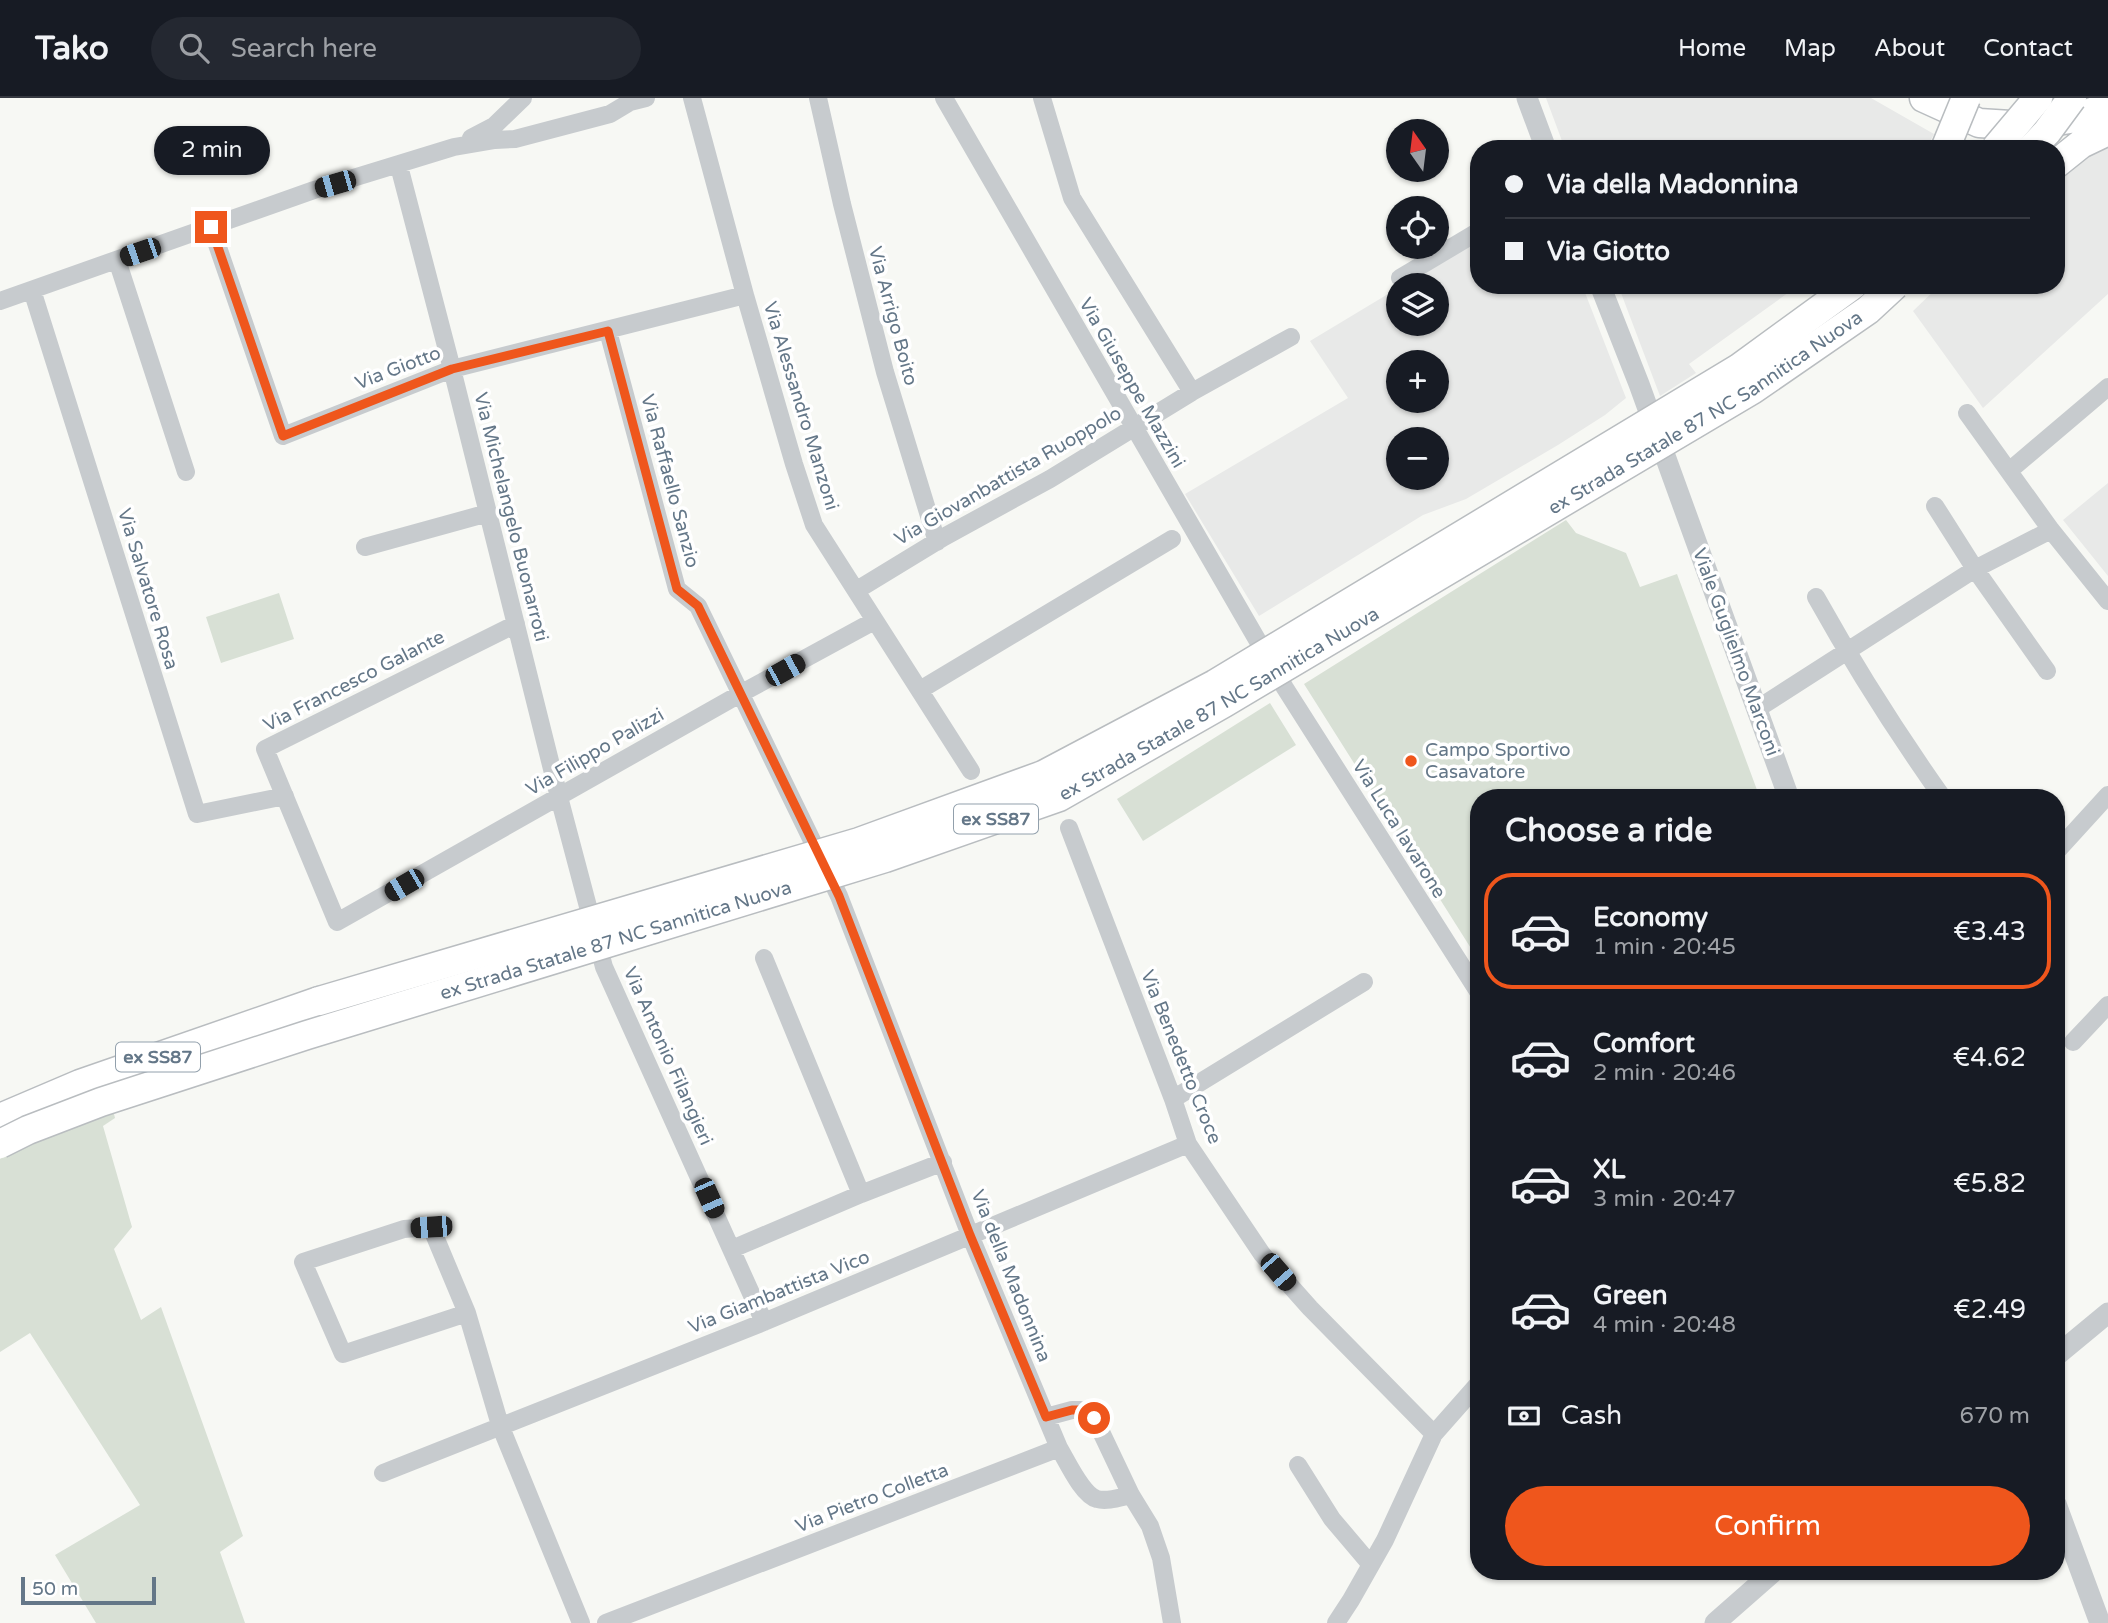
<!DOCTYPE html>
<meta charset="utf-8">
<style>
body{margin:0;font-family:"Varela Round",sans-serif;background:#242831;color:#f1f3f6;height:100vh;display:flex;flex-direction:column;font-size:26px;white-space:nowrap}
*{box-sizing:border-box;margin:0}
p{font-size:23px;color:#9ea1a6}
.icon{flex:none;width:38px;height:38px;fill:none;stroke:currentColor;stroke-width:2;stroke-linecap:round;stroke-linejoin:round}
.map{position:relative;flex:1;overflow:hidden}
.panel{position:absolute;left:1470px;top:691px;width:595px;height:791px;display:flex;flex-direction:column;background:#171b24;border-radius:28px;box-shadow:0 2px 5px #0004}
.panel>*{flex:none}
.guide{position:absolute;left:1470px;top:42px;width:595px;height:154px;border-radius:28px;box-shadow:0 2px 5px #0004;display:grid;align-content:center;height:154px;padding:0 35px;background:#171b24}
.needle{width:46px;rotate:346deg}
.controls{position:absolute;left:1386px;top:21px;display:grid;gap:14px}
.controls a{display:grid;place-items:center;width:63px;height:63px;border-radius:50%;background:#171b24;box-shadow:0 2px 5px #0004;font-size:35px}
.scale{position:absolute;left:21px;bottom:18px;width:135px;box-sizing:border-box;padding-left:7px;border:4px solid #647788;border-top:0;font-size:19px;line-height:24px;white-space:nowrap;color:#647788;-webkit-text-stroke:5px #fff;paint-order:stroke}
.end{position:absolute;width:32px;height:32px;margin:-16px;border:9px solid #ef561c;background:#fff;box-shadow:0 0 0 4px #fff}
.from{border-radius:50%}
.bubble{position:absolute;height:49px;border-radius:24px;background:#171b24;box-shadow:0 2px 5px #0004;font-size:23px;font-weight:600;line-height:49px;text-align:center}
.car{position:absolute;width:21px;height:42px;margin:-21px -10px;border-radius:9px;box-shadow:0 0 5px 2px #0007;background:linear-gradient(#222 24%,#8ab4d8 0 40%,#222 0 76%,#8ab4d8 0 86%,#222 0)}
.guide b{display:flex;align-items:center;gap:24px;height:66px;font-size:26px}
.guide b+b{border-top:2px solid #363941}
.guide i{width:18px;height:18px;background:#f1f3f6}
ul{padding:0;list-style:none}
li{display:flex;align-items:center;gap:21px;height:116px;margin:0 14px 10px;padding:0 21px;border:4px solid transparent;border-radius:28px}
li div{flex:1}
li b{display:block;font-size:26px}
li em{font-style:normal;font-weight:600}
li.active{border-color:#ef561c}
li>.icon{width:63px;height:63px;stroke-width:1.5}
h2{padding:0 35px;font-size:32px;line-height:84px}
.pay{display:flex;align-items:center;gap:18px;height:77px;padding:0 35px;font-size:26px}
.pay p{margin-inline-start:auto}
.cta{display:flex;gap:14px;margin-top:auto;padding:14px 35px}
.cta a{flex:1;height:80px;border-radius:42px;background:#ef561c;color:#fff;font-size:28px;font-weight:600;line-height:80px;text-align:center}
header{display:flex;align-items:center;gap:42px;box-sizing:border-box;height:98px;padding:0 35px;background:#171b24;border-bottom:2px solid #363941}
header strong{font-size:33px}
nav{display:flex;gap:38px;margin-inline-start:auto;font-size:24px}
.search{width:490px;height:63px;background:#242831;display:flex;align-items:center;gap:18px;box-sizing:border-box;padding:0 24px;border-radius:38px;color:#9ea1a6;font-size:26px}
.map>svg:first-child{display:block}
</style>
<header>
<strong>Tako</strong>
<div class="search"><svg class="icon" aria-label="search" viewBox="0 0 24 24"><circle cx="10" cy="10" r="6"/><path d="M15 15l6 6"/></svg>Search here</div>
<nav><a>Home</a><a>Map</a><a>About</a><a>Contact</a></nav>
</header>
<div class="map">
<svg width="2108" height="1525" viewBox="0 0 2108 1525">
<rect width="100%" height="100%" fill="#f7f8f4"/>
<!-- built -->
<path fill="#e8e9e8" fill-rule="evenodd" d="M1546 0H1871L1934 36 1926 51H1565Z
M2108 39V196L1983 310 1913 213 1940 187H2056V77Z
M1479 142V187H1582L1626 300 1605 317 1558 347 1466 401 1423 417 1259 518 1185 396 1348 300 1310 243 1398 190V226H1437V187H1403ZM1398 264H1437V303H1398ZM1398 341H1437V380H1398Z
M1618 187H1799L1689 266 1696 275 1660 298Z
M2108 385V478L2063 422Z"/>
<!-- green -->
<path fill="#d8e0d5" d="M1566 422 1576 435 1626 455 1640 489 1677 476 1760 700H1479V863L1304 586Z
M279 495 294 541 221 565 206 519Z
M1270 605 1296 647 1143 743 1117 701Z
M113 1012 115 1020 103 1028 132 1129 114 1151 141 1222 161 1209 243 1438 220 1454 245 1525H96L55 1457 140 1407 30 1235 0 1254V1061L16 1052Z"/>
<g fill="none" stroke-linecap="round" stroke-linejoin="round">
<defs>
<path id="trunk" d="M1924 0 1979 25 2027 28 2076 20 2108 8
M2056 66 2081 46 2108 33
M0 1020 80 986 319 903"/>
</defs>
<!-- trunk casing -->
<use href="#trunk" stroke="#b9bdc0" stroke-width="31"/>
<!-- minor -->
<path stroke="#c7cbce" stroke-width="18" d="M692 0 745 197 794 366 814 427 971 673
M818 0 842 106 885 274 937 444
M944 0 1285 590 1479 895
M1042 0 1072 100 1192 294
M471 40 494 28 523 0
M399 68 452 271 559 699 604 869 764 1224
M211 129 283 338 452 271 745 197
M117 162 186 374
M1400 180 1479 133
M32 192 197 716 285 698
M0 203 314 92 454 49 495 42 515 41 610 16 630 4 646 0
M608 233 677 491 698 508 839 798 970 1137 1046 1319 1072 1312H1085L1094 1319 1131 1397 1150 1428 1161 1460 1172 1525
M1967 315 2051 432 2108 503
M2009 373 2108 289
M1935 408 1975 471 2047 573
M365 449 488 415
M857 492 944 439 1050 381 1192 294 1291 239
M1816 499C1855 569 1897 635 1943 700
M516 526 265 651 337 824 740 596 874 523
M920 592 1172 441
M1757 611 1975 471 2051 432
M1069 730 1173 1001 1188 1046 1262 1156 1310 1210 1434 1336
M2056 754 2108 697
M764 860 861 1096
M2073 944 2108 907
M1173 1001 1364 884
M732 1151 861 1096 943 1064
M467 1215 343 1256 303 1164 404 1131 431 1129 467 1215 500 1327 581 1525
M1046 1319 1059 1350
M1298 1367 1332 1421 1371 1467
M383 1375 764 1224 1188 1046
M606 1525 1059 1350C1067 1363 1082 1397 1097 1401 1107 1404 1121 1399 1131 1397
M1336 1525 1351 1502 1385 1442 1434 1336 1479 1285"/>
<!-- tertiary -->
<path stroke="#c7cbce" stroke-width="21" d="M1527 0 1546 51
M1600 187 1639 286 1789 700
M2056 1258 2108 1215
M2056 1406 2100 1525
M1715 1525 1773 1474"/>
<!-- trunk -->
<use href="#trunk" stroke="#fff" stroke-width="28"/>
<defs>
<g id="trunk-bridge">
<path d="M1945 51 1966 0"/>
<path d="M1995 51 2038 0"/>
<path d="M2031 51 2047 34 2072 0"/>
<path d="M319 903 859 744 1043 677 1215 586 1739 270 1853 187"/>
<path id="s1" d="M0 1046 28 1032 101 1004 307 937 885 760 1059 699 1224 605 1752 292 1868 212 1895 187"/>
</g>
</defs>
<!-- trunk-bridge casing -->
<use href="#trunk-bridge" stroke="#b9bdc0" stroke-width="31" stroke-linecap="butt"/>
<!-- trunk-bridge -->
<use href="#trunk-bridge" stroke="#fff" stroke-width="28"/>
</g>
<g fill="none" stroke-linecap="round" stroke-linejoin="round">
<!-- route -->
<path stroke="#ef561c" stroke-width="9" d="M211 129 283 338 452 271 608 233 677 491 698 508 839 798 970 1137 1046 1319 1072 1312H1086L1094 1320"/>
</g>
<!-- markers -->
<circle fill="#ef561c" stroke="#fff" stroke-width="2.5" cx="1411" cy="663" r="7"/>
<g text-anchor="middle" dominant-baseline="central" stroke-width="7" stroke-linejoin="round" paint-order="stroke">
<!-- shield labels -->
<g fill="#fff" stroke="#92a0ac" stroke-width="2">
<rect x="954" y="706.5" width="84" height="29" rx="5"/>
<rect x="116" y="944.5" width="84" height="29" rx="5"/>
</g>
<g font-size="18" font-weight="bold" fill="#647788">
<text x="996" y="721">ex SS87</text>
<text x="158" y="959">ex SS87</text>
</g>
<!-- street labels -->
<g font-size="19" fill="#647788" stroke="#fff">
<text transform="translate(893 218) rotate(75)">Via Arrigo Boito</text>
<text transform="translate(398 270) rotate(-21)">Via Giotto</text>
<text transform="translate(1132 285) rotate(60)">Via Giuseppe Mazzini</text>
<text transform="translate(801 308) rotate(73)">Via Alessandro Manzoni</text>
<text stroke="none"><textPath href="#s1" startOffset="1867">ex Strada Statale 87 NC Sannitica Nuova</textPath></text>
<text transform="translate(1008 378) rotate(-30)">Via Giovanbattista Ruoppolo</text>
<text transform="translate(670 383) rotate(75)">Via Raffaello Sanzio</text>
<text transform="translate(511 419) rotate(76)">Via Michelangelo Buonarroti</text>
<text transform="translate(148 491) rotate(73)">Via Salvatore Rosa</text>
<text transform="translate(1736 554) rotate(70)">Viale Guglielmo Marconi</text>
<text transform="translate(354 583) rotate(-27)">Via Francesco Galante</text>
<text stroke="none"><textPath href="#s1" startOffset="1300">ex Strada Statale 87 NC Sannitica Nuova</textPath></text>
<text transform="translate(595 654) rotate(-30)">Via Filippo Palizzi</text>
<text transform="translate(1399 731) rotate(58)">Via Luca Iavarone</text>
<text stroke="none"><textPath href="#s1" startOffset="649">ex Strada Statale 87 NC Sannitica Nuova</textPath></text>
<text transform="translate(668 958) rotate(66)">Via Antonio Filangieri</text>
<text transform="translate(1181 959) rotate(68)">Via Benedetto Croce</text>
<text transform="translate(1011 1178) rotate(68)">Via della Madonnina</text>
<text transform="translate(779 1194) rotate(-22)">Via Giambattista Vico</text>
<text transform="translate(872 1400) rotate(-21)">Via Pietro Colletta</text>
</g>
<!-- poi labels -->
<g font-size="19" fill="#647788" stroke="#fff" text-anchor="start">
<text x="1425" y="652">Campo Sportivo<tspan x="1425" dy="22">Casavatore</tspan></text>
</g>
</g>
</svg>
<div class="controls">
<a><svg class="needle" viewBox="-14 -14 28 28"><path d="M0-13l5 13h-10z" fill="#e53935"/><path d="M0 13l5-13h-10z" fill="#9ea1a6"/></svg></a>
<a><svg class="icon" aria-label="locate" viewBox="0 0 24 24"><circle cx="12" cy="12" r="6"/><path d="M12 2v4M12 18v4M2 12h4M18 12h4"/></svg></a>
<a><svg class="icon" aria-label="layers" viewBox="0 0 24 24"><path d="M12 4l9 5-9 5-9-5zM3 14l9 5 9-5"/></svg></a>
<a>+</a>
<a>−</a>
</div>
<div class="scale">50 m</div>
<i class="end from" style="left:1094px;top:1320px"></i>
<i class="end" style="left:211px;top:129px"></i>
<div class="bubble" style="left:154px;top:28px;width:116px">2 min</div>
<i class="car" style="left:335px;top:86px;rotate:254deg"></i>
<i class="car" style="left:140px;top:154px;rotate:251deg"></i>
<i class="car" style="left:785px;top:572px;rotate:61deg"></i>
<i class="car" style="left:404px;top:787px;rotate:240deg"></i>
<i class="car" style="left:709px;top:1100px;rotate:156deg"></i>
<i class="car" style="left:431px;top:1129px;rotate:266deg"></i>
<i class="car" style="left:1278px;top:1174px;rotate:139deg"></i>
<div class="guide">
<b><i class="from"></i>Via della Madonnina</b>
<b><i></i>Via Giotto</b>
</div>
<section class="panel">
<h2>Choose a ride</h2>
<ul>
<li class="active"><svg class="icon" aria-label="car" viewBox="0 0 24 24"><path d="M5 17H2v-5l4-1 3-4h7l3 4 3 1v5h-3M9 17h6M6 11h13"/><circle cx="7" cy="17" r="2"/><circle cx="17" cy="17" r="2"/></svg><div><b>Economy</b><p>1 min · 20:45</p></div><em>€3.43</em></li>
<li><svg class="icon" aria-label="car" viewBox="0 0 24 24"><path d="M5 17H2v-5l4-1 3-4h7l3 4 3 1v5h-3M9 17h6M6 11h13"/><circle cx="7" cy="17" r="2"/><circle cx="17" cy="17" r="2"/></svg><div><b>Comfort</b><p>2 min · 20:46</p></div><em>€4.62</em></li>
<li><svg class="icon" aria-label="car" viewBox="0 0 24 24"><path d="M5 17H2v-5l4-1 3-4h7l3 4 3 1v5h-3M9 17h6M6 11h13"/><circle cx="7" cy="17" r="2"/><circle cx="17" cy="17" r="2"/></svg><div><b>XL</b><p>3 min · 20:47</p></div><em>€5.82</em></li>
<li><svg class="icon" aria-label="car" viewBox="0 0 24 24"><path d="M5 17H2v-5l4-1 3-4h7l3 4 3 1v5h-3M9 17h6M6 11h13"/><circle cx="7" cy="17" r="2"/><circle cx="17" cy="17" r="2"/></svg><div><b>Green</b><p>4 min · 20:48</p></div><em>€2.49</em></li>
</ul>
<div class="pay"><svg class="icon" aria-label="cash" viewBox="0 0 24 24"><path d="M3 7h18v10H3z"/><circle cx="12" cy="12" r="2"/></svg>Cash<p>670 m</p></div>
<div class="cta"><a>Confirm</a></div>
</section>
</div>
